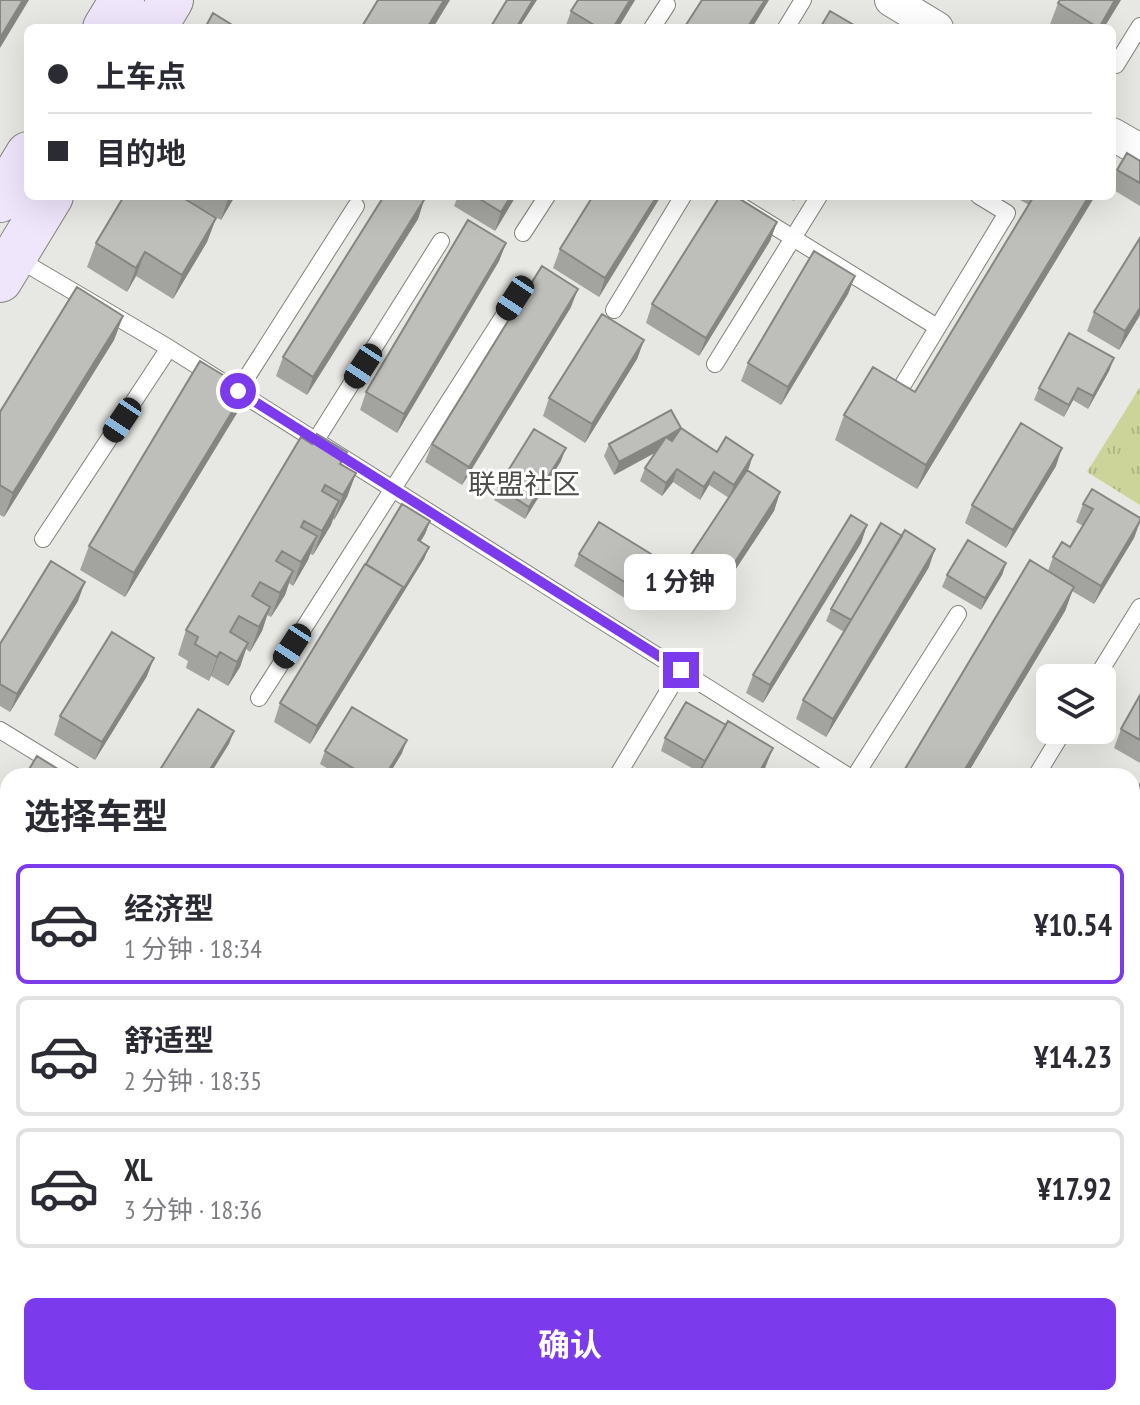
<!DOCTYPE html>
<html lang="zh">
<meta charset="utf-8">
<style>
body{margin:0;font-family:"PT Sans Narrow","Noto Sans SC",sans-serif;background:#f2f2f3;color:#2b2b33;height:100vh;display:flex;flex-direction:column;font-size:30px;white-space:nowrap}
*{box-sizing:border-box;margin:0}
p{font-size:26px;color:#7c7c81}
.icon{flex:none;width:44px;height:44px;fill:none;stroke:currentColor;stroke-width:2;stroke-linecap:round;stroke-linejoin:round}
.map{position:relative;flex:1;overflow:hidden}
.drawer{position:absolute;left:0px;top:768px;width:1140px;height:638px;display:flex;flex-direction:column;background:#fff;border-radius:24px 24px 0 0;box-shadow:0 8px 32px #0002}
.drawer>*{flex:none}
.guide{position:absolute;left:24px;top:24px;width:1092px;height:176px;border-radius:12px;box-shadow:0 8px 32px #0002;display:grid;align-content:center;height:176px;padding:0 24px;background:#fff}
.buttons{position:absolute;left:1036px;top:664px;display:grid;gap:16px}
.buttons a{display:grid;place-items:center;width:80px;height:80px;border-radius:12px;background:#fff;box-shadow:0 8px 32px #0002;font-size:40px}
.end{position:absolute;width:36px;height:36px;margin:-18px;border:10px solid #7c3aed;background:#fff;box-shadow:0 0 0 4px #fff}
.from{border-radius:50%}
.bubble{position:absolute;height:56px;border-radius:12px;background:#fff;box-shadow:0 8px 32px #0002;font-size:26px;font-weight:700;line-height:56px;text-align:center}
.car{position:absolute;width:24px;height:48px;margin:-24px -12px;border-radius:10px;box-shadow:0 0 6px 2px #0007;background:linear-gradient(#222 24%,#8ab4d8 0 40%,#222 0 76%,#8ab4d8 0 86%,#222 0)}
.guide b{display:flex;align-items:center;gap:28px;height:76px;font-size:30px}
.guide b+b{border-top:2px solid #e1e1e2}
.guide i{width:20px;height:20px;background:#2b2b33}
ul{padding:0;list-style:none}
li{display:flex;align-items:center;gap:24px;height:120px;margin:0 16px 12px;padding:0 8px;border:4px solid #e1e1e2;border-radius:12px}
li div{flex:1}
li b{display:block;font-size:30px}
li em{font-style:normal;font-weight:700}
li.selected{border-color:#7c3aed}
li>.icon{width:72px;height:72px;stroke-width:1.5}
h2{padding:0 24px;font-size:36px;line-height:96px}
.cta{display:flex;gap:16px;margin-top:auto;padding:16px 24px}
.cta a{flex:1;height:92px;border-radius:12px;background:#7c3aed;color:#fff;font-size:32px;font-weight:700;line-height:92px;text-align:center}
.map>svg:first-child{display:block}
</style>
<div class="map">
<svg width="1140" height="1405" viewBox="0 0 1140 1405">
<defs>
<pattern id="grass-tufts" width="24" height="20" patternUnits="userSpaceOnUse" patternTransform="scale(2)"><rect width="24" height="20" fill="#ccd49a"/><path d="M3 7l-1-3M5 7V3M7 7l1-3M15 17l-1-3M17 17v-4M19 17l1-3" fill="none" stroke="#b0b785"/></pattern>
</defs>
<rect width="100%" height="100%" fill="#e7e8e3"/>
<!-- grass -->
<path fill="url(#grass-tufts)" d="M1140 387V505L1087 472Z"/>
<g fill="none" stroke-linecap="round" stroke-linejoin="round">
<defs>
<path id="service" d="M652 28 667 5
M786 28 803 0
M1116 65 1140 26
M725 196 937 327
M523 233 547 196
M15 259 30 266 169 348 848 776
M614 310 683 196
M715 364 819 196
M238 391 356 206
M896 396 1007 213 979 196
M316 440 441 241
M43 539 169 348
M1096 678 1140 607
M259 698 515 298
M0 730 75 776
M617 776 681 670
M855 776 958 614
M1036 776 1064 730
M1132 886 1140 891
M0 1017 8 1022
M1132 1035 1140 1023
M1132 1124 1140 1129
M1132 1199 1140 1185
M1132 1387 1140 1374
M641 1405 645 1398
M810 1405 814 1398
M1009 1405 1013 1398
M1121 1405 1125 1398"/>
<path id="minor" d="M891 0 937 28
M1112 134 1140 150"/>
<path id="secondary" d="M105 28 122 0
M154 28 171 0
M0 200 28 154
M0 280 51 196"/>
</defs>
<!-- service casing -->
<use href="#service" stroke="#81817d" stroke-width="18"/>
<!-- minor casing -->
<use href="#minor" stroke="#81817d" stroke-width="34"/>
<!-- secondary casing -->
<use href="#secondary" stroke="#81817d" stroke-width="46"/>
<!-- service -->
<use href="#service" stroke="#fff" stroke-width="16"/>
<!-- minor -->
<use href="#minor" stroke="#fff" stroke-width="32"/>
<!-- secondary -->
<use href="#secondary" stroke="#f0e6fc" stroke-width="44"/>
</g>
<!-- wall -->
<path fill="#a3a3a0" d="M578 0H635L618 28H565L571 11Z
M1058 3 1104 28H1050L1049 27Z
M1140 161V206L1112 189V183L1117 170Z
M124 196H235L221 220 182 197 216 218 207 242 173 299 136 276 127 292 87 267 96 243Z
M458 196H516L495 231 454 206Z
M661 196 599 297 553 268 560 249Z
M785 196H797L794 201Z
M1013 196H1095L917 489 835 440 844 415 915 392 1029 205Z
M424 200 418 219 307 395 276 376 283 357Z
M777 222 770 241 699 356 646 323 652 304Z
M506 243 499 261 397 433 360 410 366 392Z
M855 276 848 294 781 405 741 381 748 363Z
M571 307 462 485 425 462 432 444Z
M1094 312 1140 315 1119 350 1087 331Z
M123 316 114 340 4 517 0 515V412Z
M644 340 637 359 585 443 543 416 549 398Z
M1114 358 1109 371 1088 409 1073 400 1064 417 1034 400 1039 388Z
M237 413 125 597 80 570 89 546Z
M681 428 717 452 749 468 747 470 780 492 774 511 712 605 678 583 685 564 729 498 709 485 700 500 673 482 662 496 640 481 645 468 655 453 614 475 604 456 609 444Z
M312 444 356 473 347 497 334 520 333 519 331 525 313 555 310 554 308 560 293 586 289 583 285 595 271 617 267 615 262 631 250 652 246 649 240 667 228 686 211 676 209 681 186 668 188 661 178 655 186 630Z
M561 461 525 519 494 500 498 487Z
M1056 466 1006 548 965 523 972 505Z
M1083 504 1140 518V522L1134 538 1094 604 1072 591 1065 611 966 776H902L905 769 1048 571 1053 557 1070 547 1083 526 1076 522Z
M430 521 425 534 420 542 429 547 424 559 310 744 274 722 280 703 366 564Z
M867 525 861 543 763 703 746 693 753 675Z
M579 554 656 557 651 570 631 602 574 566Z
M1006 563 1002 575 981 610 942 587 947 575Z
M929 567 826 737 796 719 803 700 844 632 826 621 831 609Z
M78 601 10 712 0 706V644Z
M147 676 95 760 54 735 60 716Z
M1140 695V763L1114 748 1121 729Z
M665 738 765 772 762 776H697L699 772 661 751Z
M325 751 402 753 388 776H340L320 764Z
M1140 784V829L1132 825V798Z
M8 804V907L0 921V817Z
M1140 1065V1090L1132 1085 1136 1072Z
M1140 1256V1328L1132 1342V1264Z
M469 1398H489L485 1405H479Z"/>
<!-- shaded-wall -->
<path fill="#858582" d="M23 0H29L0 48V38Z
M444 0H450L433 28H427Z
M533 0H537L519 28H516Z
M630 0H635L618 28H613Z
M765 0H769L752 28H747Z
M1115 0H1121L1104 28H1099Z
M229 196H235L221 220Z
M511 196H516L495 231 501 212Z
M657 196H661L599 297 605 278Z
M1089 196H1095L917 489 926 465Z
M424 200 418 219 307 395 313 377Z
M216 218 207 242 173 299 182 275Z
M777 222 770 241 699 356 706 338Z
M506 243 499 261 397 433 404 414Z
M145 252 136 276 127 292 136 268Z
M855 276 848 294 781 405 788 387Z
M578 289 571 307 462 485 469 467Z
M1140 308V315L1119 350 1125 331Z
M123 316 114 340 4 517 13 493Z
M644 340 637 359 585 443 592 424Z
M1114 358 1109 371 1088 409 1093 396Z
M1078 388 1073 400 1064 417 1069 405Z
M246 389 237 413 125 597 134 573Z
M681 428 676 441 614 475 619 462Z
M566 448 561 461 525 519 529 507Z
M1062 448 1056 466 1006 548 1013 530Z
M753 455 749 468 729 498 734 485Z
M677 469 673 482 662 496 666 483Z
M714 472 709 485 700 500 704 487Z
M356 473 347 497 334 520 343 495Z
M780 492 774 511 712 605 719 587Z
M339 501 331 525 313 555 322 531Z
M430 521 425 534 414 553 418 540Z
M1140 521 1134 538 1094 604 1101 586Z
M867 525 861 543 763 703 770 685Z
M317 536 308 560 293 586 301 562Z
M429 547 424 559 310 744 317 726Z
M935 549 929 567 826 737 833 719Z
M656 557 651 570 631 602 636 589Z
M1006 563 1002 575 981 610 985 598Z
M293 571 285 595 271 617 280 593Z
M85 582 78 601 10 712 17 694Z
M1074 587 1065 611 966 776H961Z
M270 607 262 631 250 652 259 627Z
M248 643 240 667 228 686 237 662Z
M220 652 211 676 209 681 217 657Z
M154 658 147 676 95 760 102 742Z
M234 731 229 744 209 776H206Z
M407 740 402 753 388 776H385Z
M773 748 762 776H757Z
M8 900V907L0 921V914Z
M8 1120V1125L0 1138 3 1128Z
M1140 1323V1328L1132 1342 1136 1329Z
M65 1398H69L66 1405H61Z
M608 1398H613L609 1405H604Z"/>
<!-- building -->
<path fill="#bebeba" stroke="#858582" stroke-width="2" fill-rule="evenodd" d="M0 0H23L0 38Z
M378 0H444L427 28H361Z
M507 0H533L516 28H490Z
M578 0H630L613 28H599L571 11Z
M702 0H765L747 28H684Z
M1060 0H1115L1099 28 1058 3Z
M830 11 859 28H820Z
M213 13 237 28H205Z
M1127 153 1140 161V183L1117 170Z
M124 196H180L216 218 182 275 145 252 136 268 96 243Z
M384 196H418L424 200 313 377 283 357Z
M475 196H511L501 212Z
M593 196H657L605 278 560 249Z
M720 196H735L777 222 706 338 652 304Z
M1034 196H1089L926 465 844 415 873 367 915 392Z
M468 220 506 243 404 414 366 392Z
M1140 238V308L1125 331 1094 312Z
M814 251 855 276 788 387 748 363Z
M542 266 578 289 469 467 432 444Z
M77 287 123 316 13 493 0 485V412Z
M602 314 644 340 592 424 549 398Z
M1069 333 1114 358 1093 396 1078 388 1069 405 1039 388Z
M200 361 246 389 134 573 89 546Z
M671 410 681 428 717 452 726 437 753 455 734 485 714 472 704 487 677 469 666 483 645 468 666 437 619 462 609 444ZM681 428 672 441 666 437Z
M1021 423 1062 448 1013 530 972 505Z
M534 429 566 448 529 507 498 487Z
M317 434 347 452 340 464 356 473 343 495 325 485 322 491 339 501 322 531 304 521 301 527 317 536 301 562 282 551 276 561 293 571 280 593 260 582 252 596 270 607 259 627 239 616 230 632 248 643 237 662 220 652 217 657 195 644 198 637 186 630 301 437 312 444Z
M747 470 780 492 719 587 685 564Z
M1092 489 1140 518V521L1101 586 1053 557 1062 542 1070 547 1093 509 1083 504Z
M402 504 430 521 418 540 429 547 401 593 403 587 366 564Z
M851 515 867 525 770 685 753 675Z
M599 522 656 557 636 589 579 554Z
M881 523 902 536 851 620 831 609Z
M905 530 935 549 833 719 803 700Z
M968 540 1006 563 985 598 947 575Z
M1030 560 1074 587 961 776H917L905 769Z
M51 561 85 582 17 694 0 684V644Z
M365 564 403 587 317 726 280 703Z
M112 632 154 658 102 742 60 716Z
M1140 695V740L1121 729Z
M686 702 726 725 705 761 665 738Z
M352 707 407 740 385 776H366L325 751Z
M198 709 234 731 206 776H162L158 773Z
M728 721 773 748 757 776H697Z
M37 756 69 776H25Z
M302 769 313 776H297Z
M1140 784V814L1132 809V798Z
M8 804V846L0 841V817Z
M0 862 8 867V900L0 914Z
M0 1048 8 1053V1120L3 1128 0 1126Z
M1140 1065V1075L1136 1072Z
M1137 1255 1140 1256V1323L1136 1329 1132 1327V1280L1134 1276 1132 1274V1264Z
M8 1314V1398H65L61 1405H0V1328Z
M359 1398H397L399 1399 395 1405H355Z
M562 1398H608L604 1405H557Z
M717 1398H750L746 1405H713Z
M936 1398H979L982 1400 979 1405H940L934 1402Z
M1060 1398H1095L1091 1405H1046L1049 1400 1056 1404Z"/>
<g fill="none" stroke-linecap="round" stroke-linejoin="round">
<!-- route -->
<path stroke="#7c3aed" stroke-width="10" d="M238 391 681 670"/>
</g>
<g text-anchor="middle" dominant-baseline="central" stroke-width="6" stroke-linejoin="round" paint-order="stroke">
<!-- quarter labels -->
<g font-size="28" fill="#4d4e4a" stroke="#fff">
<text x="524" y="483">联盟社区</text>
</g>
</g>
</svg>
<div class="buttons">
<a><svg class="icon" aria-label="layers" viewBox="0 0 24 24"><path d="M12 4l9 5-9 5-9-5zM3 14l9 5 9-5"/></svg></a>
</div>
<i class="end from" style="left:238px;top:391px"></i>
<i class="end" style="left:681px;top:670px"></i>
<div class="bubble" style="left:624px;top:554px;width:112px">1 分钟</div>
<i class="car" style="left:515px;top:298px;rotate:213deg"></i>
<i class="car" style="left:363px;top:366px;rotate:213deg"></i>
<i class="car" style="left:122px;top:420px;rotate:214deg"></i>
<i class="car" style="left:292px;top:646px;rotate:213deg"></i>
<div class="guide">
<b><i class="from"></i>上车点</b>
<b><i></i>目的地</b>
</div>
<section class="drawer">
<h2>选择车型</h2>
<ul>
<li class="selected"><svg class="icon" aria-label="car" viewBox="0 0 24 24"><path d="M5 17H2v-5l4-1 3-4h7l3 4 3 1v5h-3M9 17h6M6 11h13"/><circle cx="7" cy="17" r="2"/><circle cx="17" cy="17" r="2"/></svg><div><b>经济型</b><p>1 分钟 · 18:34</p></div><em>¥10.54</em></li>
<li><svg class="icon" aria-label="car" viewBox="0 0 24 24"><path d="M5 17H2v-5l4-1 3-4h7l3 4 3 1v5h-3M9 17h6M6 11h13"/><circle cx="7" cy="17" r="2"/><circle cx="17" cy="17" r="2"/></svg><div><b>舒适型</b><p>2 分钟 · 18:35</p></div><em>¥14.23</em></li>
<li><svg class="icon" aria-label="car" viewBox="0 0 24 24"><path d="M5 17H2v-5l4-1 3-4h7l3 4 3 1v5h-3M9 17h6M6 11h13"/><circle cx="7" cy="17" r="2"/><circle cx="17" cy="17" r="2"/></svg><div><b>XL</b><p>3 分钟 · 18:36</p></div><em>¥17.92</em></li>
</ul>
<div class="cta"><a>确认</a></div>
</section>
</div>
